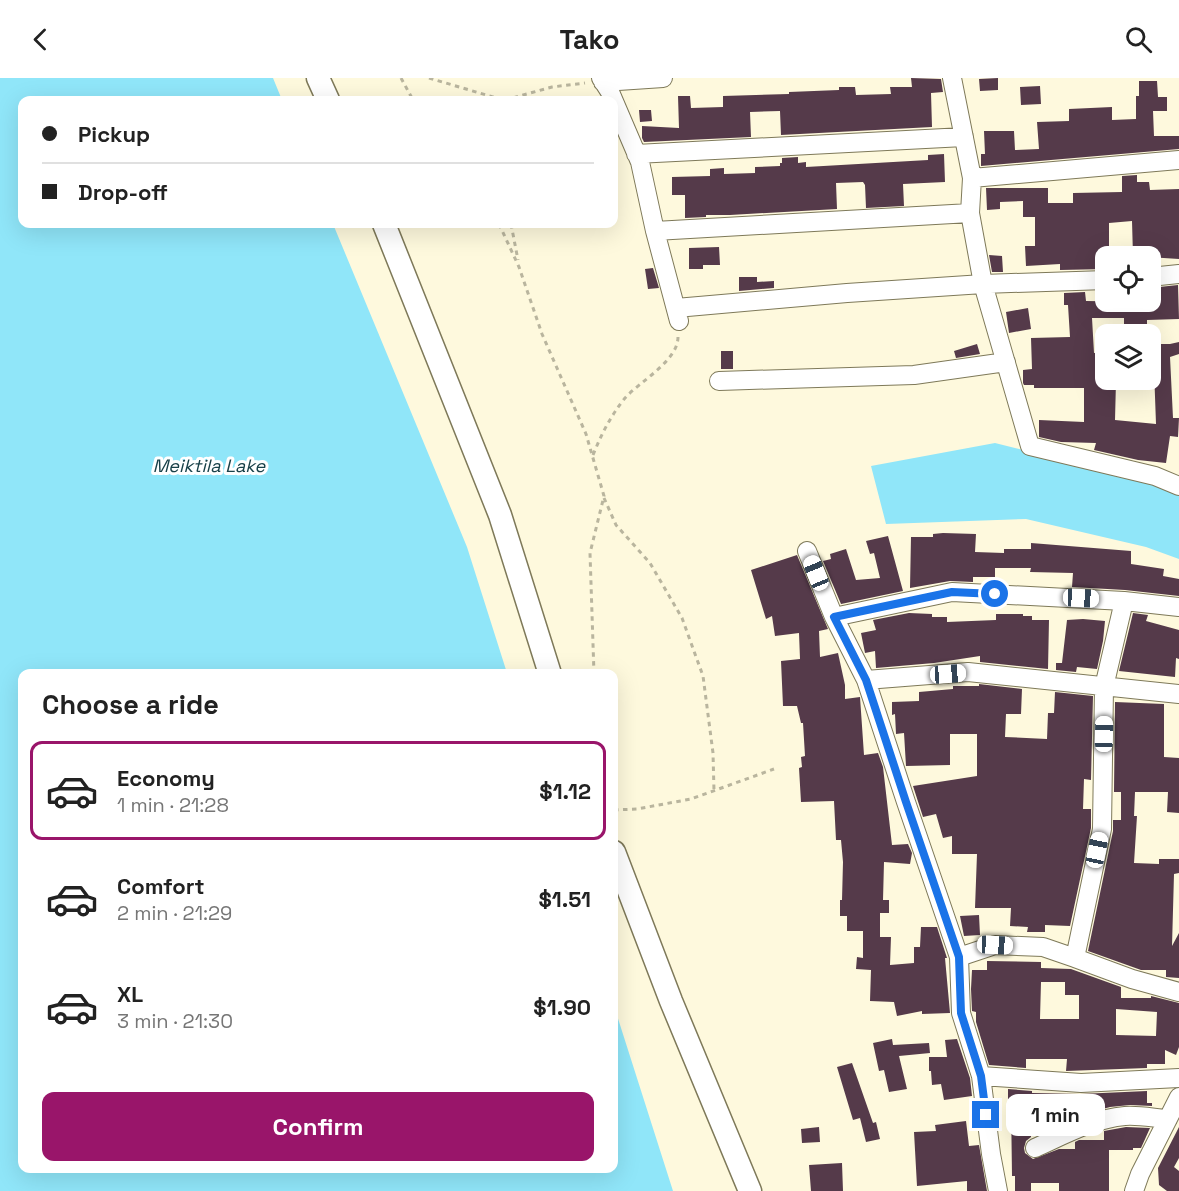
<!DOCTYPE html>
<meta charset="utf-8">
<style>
body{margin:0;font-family:"Space Grotesk",sans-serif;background:#f2f2f2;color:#222;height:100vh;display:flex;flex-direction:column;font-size:22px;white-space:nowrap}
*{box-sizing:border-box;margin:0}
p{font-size:20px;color:#767676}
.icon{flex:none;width:33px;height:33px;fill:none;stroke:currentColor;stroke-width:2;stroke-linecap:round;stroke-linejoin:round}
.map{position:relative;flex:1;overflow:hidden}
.panel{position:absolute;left:18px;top:591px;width:600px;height:504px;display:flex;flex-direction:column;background:#fff;border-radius:12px;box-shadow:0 6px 24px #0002}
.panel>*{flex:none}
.top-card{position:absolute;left:18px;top:18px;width:600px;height:132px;border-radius:12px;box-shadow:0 6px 24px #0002;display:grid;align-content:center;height:132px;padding:0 24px;background:#fff}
.buttons{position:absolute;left:1095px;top:168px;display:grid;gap:12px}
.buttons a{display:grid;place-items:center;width:66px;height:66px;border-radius:12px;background:#fff;box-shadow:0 6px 24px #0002;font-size:30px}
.end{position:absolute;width:27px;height:27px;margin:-14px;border:8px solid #1a73e8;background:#fff;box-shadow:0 0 0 3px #fff}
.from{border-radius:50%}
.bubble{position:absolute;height:42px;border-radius:12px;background:#fff;box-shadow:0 6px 24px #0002;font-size:20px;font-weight:700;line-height:42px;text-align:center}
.car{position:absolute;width:18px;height:36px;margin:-18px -9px;border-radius:8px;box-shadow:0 0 4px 2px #0007;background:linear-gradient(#fff 24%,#345 0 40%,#fff 0 76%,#345 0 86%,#fff 0)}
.top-card b{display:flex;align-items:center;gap:21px;height:57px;font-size:22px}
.top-card b+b{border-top:2px solid #e0e0e0}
.top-card i{width:15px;height:15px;background:#222}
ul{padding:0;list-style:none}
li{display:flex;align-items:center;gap:18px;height:99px;margin:0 12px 9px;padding:0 12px;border:3px solid transparent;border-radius:12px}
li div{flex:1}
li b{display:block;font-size:22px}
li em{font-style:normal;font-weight:700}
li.current{border-color:#99156a}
li>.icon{width:54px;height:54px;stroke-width:1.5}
h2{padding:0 24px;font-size:27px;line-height:72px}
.cta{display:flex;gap:12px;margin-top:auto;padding:12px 24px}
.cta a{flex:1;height:69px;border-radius:12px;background:#99156a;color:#fff;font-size:24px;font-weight:700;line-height:69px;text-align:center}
header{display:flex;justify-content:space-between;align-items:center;height:78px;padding:0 24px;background:#fff;font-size:27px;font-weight:700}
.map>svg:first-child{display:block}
</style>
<header><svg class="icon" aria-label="back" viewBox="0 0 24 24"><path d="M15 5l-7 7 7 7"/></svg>Tako<svg class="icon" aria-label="search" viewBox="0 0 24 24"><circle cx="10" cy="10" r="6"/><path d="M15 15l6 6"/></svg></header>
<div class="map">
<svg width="1179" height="1113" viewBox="0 0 1179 1113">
<rect width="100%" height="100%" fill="#fef9dd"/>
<!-- water -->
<path fill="#90e6f9" d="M0 0H273L282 22H22V146H333L467 469 507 595 22 596V1090H614V928L673 1113H0Z
M995 365 1158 405 1179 415V481L1146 469 1026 441 886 446 871 388Z"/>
<!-- building -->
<path fill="#553a4a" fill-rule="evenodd" d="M911 0 941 1 943 14 931 15 932 49 781 57 780 33 750 34 751 59 644 64 642 60V48L679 50 678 18H690L691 30 723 29V18L789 16V14L839 12V9H855L856 17 891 16 890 9H912Z
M998 0V12L980 13 979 1Z
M1139 3H1157L1158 19H1167V33H1153L1154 58H1179V71L981 88V76H985L984 53H1014L1015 72 1039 71 1037 44 1069 43V31L1112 29V42L1136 41V18H1139Z
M1040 8 1041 26 1021 27 1020 9Z
M639 32H651L652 43 640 44Z
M944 76 945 104 903 106 904 128 866 130 865 107 863 104 836 105 837 131 730 137H706V139L685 140V117H672V99L710 98V91L724 90V96L755 95V89L780 88V85H782V80L798 79V85L806 84V89L928 82V77Z
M1137 97V104H1149L1150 112 1179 111V181L1133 178 1132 143 1109 145V178H1106V191L1060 192V186L1026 188 1025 168H1035V139H1023V123L1000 124V131L987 132 986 110H1048V125H1073V115L1122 114V98Z
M719 169 720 187H703V191H689V170Z
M989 177 1002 178 1003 194H992Z
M653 190 659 210 648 211 645 191Z
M739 199H757V204L774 203V210L739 213Z
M1178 207 1179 241 1147 242V256H1124V240H1092L1094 275 1106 274V303H1116L1115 342 1156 346 1154 291H1158L1159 266H1170L1179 264V276L1170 279 1173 340H1179L1178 359 1170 358 1166 385 1138 382 1094 372 1096 365 1061 364 1039 359V342L1084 344V310H1034V307H1024L1023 305V292L1032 291 1031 260 1070 259 1068 227H1064V215L1085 214 1086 223 1150 224V210Z
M1028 230 1031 251 1009 255 1006 234Z
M977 266 980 276 956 280 954 273Z
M721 273H733V291H721Z
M943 455 976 456 975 474 1004 475V471H1031V465L1131 473V486L1164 491 1163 498 1179 501V518L1125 512 1072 509 1073 495 1030 494 1031 490H995V499H973V504L950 503 910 510 911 459H933V456Z
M888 458 903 513 841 526 823 483 831 481 830 476 846 471 856 502 880 500 874 475 870 476 866 463Z
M797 477 828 551 819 553 820 579 838 575 845 607V621L860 619 864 677 878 675 883 689 892 767 908 766 912 775 910 786 884 784 883 822H889V835H880V859H891L890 887 914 885V869H920L921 849H937L947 880H945L950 935 922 936V933L897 938 894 924 870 923 871 892 856 891 857 879 863 880V853H847V838H840V822H842L843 784 841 762H836L834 723 801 724 799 690 802 689 801 679 805 678 803 645H801L797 628H783L781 583 800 581 799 555 775 558 772 538 766 541 751 492Z
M909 535 932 536V539H947V544L996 542V536H1023V538H1032V542H1049L1048 591 980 584V578L934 585 876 590 875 573 865 575 861 555 876 552 873 542Z
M1133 535 1148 537 1146 543 1179 552V581L1176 580 1175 599 1119 593Z
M1083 541 1105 543 1103 563 1097 591 1077 589 1076 594 1056 592V585H1062L1067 542Z
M979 606 1022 611 1021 636H1006L1005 659 1047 661 1048 635H1054L1055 614 1093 618 1091 702 1084 701 1083 731H1091V750L1070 848 1045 847V854H1027L1028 849 1010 848 1011 830H975L977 776H952V758L943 760 936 736 923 739 913 708 977 698V656H950V687L906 688 904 655 896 656 895 636 892 637V624L919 623V614L953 611V608H979Z
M1115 624 1164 626V679L1179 680V735L1167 734 1168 714H1135L1134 738H1137L1134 785 1159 786V781H1179V795L1174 796 1172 868 1179 855V900L1166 899V892H1141L1088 873 1113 753V742H1121V714H1114Z
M979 837 980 857 964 858 960 838Z
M987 883 1041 884V890L1071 891 1121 909V920H1151V918L1179 925V969L1176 977 1165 972V986H1147V990L1066 993 1067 981H1026V990L989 987 976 944V934L972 933 971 911 972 892H987ZM1041 904H1065V917H1079V941H1040ZM1116 931 1157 934 1156 958 1116 957Z
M892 961 893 967 929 965 930 975 899 978 907 1011 889 1014 884 992 879 993 873 965Z
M957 961 970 1000 972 1018 944 1022 941 1006 932 1007 931 993H929V979H947L945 962Z
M852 985 873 1045 876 1044 880 1061 866 1064 860 1040 853 1042 837 989Z
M1008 1011 1032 1013V1015L1080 1016 1147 1013V1025H1152V1028L1130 1027 1110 1029 1081 1037H1074V1040L1061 1046H1057V1042H1031V1059L1026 1063 1024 1070 1025 1075 1033 1081 1059 1071H1075V1064L1079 1062H1104V1053L1126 1049 1150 1050 1141 1070H1133V1072H1109V1113H1059V1105H1031V1113H1015V1098H1012L1011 1024H1008Z
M966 1043 969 1068 979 1067 987 1113H967V1103L917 1108 914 1054 936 1053 935 1047Z
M819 1049 820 1064 802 1065 801 1051Z
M1179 1049V1080L1174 1089 1179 1093V1113H1167L1159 1107 1158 1090Z
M842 1085 843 1113H811L809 1087Z"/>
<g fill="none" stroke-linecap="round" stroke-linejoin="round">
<defs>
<path id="minor" d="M601 0 610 14 640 84 655 153 679 243
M952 0 972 100 970 135 983 206 1030 368 1155 398 1179 408
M603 4 663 0
M636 76 964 59
M972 100 1179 82
M655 153 970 135
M1150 199 1179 196
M676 230 847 215 983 206 1106 202
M719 303 914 297 1006 284
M807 473 834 539 866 602 906 724 959 879 961 935 981 998 991 1076 998 1113
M834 539 952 514 1124 523 1179 529
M866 602 968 594 1179 616
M959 879 995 867 1043 869 1075 880 1102 751 1104 609 1124 523
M1075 880 1132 901 1179 914
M981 998 1081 1005 1179 1000
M1035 1070C1064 1057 1092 1041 1125 1038 1139 1037 1154 1040 1168 1041
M1134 1113 1140 1096 1179 1019"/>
<path id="major" d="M318 0 328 22
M384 146 500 437 550 596
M614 774 671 923 750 1113"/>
</defs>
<!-- minor casing -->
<use href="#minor" stroke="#7e7959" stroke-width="20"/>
<!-- major casing -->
<use href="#major" stroke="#7e7959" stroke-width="25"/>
<!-- path -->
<path stroke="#b9b59e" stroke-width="3" stroke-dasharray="4.5 4.5" stroke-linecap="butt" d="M401 0 413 22
M429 0 503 22
M505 22 552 9 585 5
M499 146 519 189 542 256 586 356 604 418 590 475 594 596
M511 146 518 182
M593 377C602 355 610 339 625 320 639 304 678 283 678 259
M604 420 616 447 650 485 682 540 703 598 713 675 714 713
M614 732 637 731 691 721 774 691"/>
<!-- minor -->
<use href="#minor" stroke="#fff" stroke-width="18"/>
<!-- major -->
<use href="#major" stroke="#fff" stroke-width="22"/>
</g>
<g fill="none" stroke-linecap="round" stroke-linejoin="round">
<!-- route -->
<path stroke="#1a73e8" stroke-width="8" d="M986 1037 981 998 961 935 959 879 906 724 866 602 834 539 952 514 995 516"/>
</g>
<g text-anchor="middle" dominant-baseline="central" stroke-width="6" stroke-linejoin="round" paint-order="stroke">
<!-- water labels -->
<g font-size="18" font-style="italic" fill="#194149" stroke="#fff">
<text x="209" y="387">Meiktila Lake</text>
</g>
</g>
</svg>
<div class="buttons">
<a><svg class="icon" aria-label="locate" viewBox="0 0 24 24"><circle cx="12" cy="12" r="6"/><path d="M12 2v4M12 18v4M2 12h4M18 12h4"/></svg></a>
<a><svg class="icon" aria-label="layers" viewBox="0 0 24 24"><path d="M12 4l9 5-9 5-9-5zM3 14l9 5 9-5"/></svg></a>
</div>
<i class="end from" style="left:995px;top:516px"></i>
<i class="end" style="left:986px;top:1037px"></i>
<div class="bubble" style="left:1006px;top:1016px;width:99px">1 min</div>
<i class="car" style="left:816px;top:495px;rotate:338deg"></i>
<i class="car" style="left:1081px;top:520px;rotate:93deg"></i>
<i class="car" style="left:948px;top:596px;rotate:86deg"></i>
<i class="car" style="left:1104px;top:656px;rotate:1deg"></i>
<i class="car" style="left:1097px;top:772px;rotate:12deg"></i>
<i class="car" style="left:995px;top:867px;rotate:93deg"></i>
<div class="top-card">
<b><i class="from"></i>Pickup</b>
<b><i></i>Drop-off</b>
</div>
<section class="panel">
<h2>Choose a ride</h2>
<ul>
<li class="current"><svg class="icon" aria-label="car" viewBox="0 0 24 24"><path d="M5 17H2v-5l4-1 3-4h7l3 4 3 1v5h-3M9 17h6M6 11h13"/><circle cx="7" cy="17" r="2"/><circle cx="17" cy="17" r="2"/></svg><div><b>Economy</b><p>1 min · 21:28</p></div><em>$1.12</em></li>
<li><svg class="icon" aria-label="car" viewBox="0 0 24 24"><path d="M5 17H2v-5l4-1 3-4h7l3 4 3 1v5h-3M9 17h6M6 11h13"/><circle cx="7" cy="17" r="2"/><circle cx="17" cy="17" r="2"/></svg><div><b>Comfort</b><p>2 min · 21:29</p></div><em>$1.51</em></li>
<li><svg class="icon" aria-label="car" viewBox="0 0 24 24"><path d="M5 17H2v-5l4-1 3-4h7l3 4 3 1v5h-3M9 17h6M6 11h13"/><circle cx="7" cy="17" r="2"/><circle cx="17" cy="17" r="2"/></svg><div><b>XL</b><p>3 min · 21:30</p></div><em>$1.90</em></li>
</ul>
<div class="cta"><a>Confirm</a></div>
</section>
</div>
